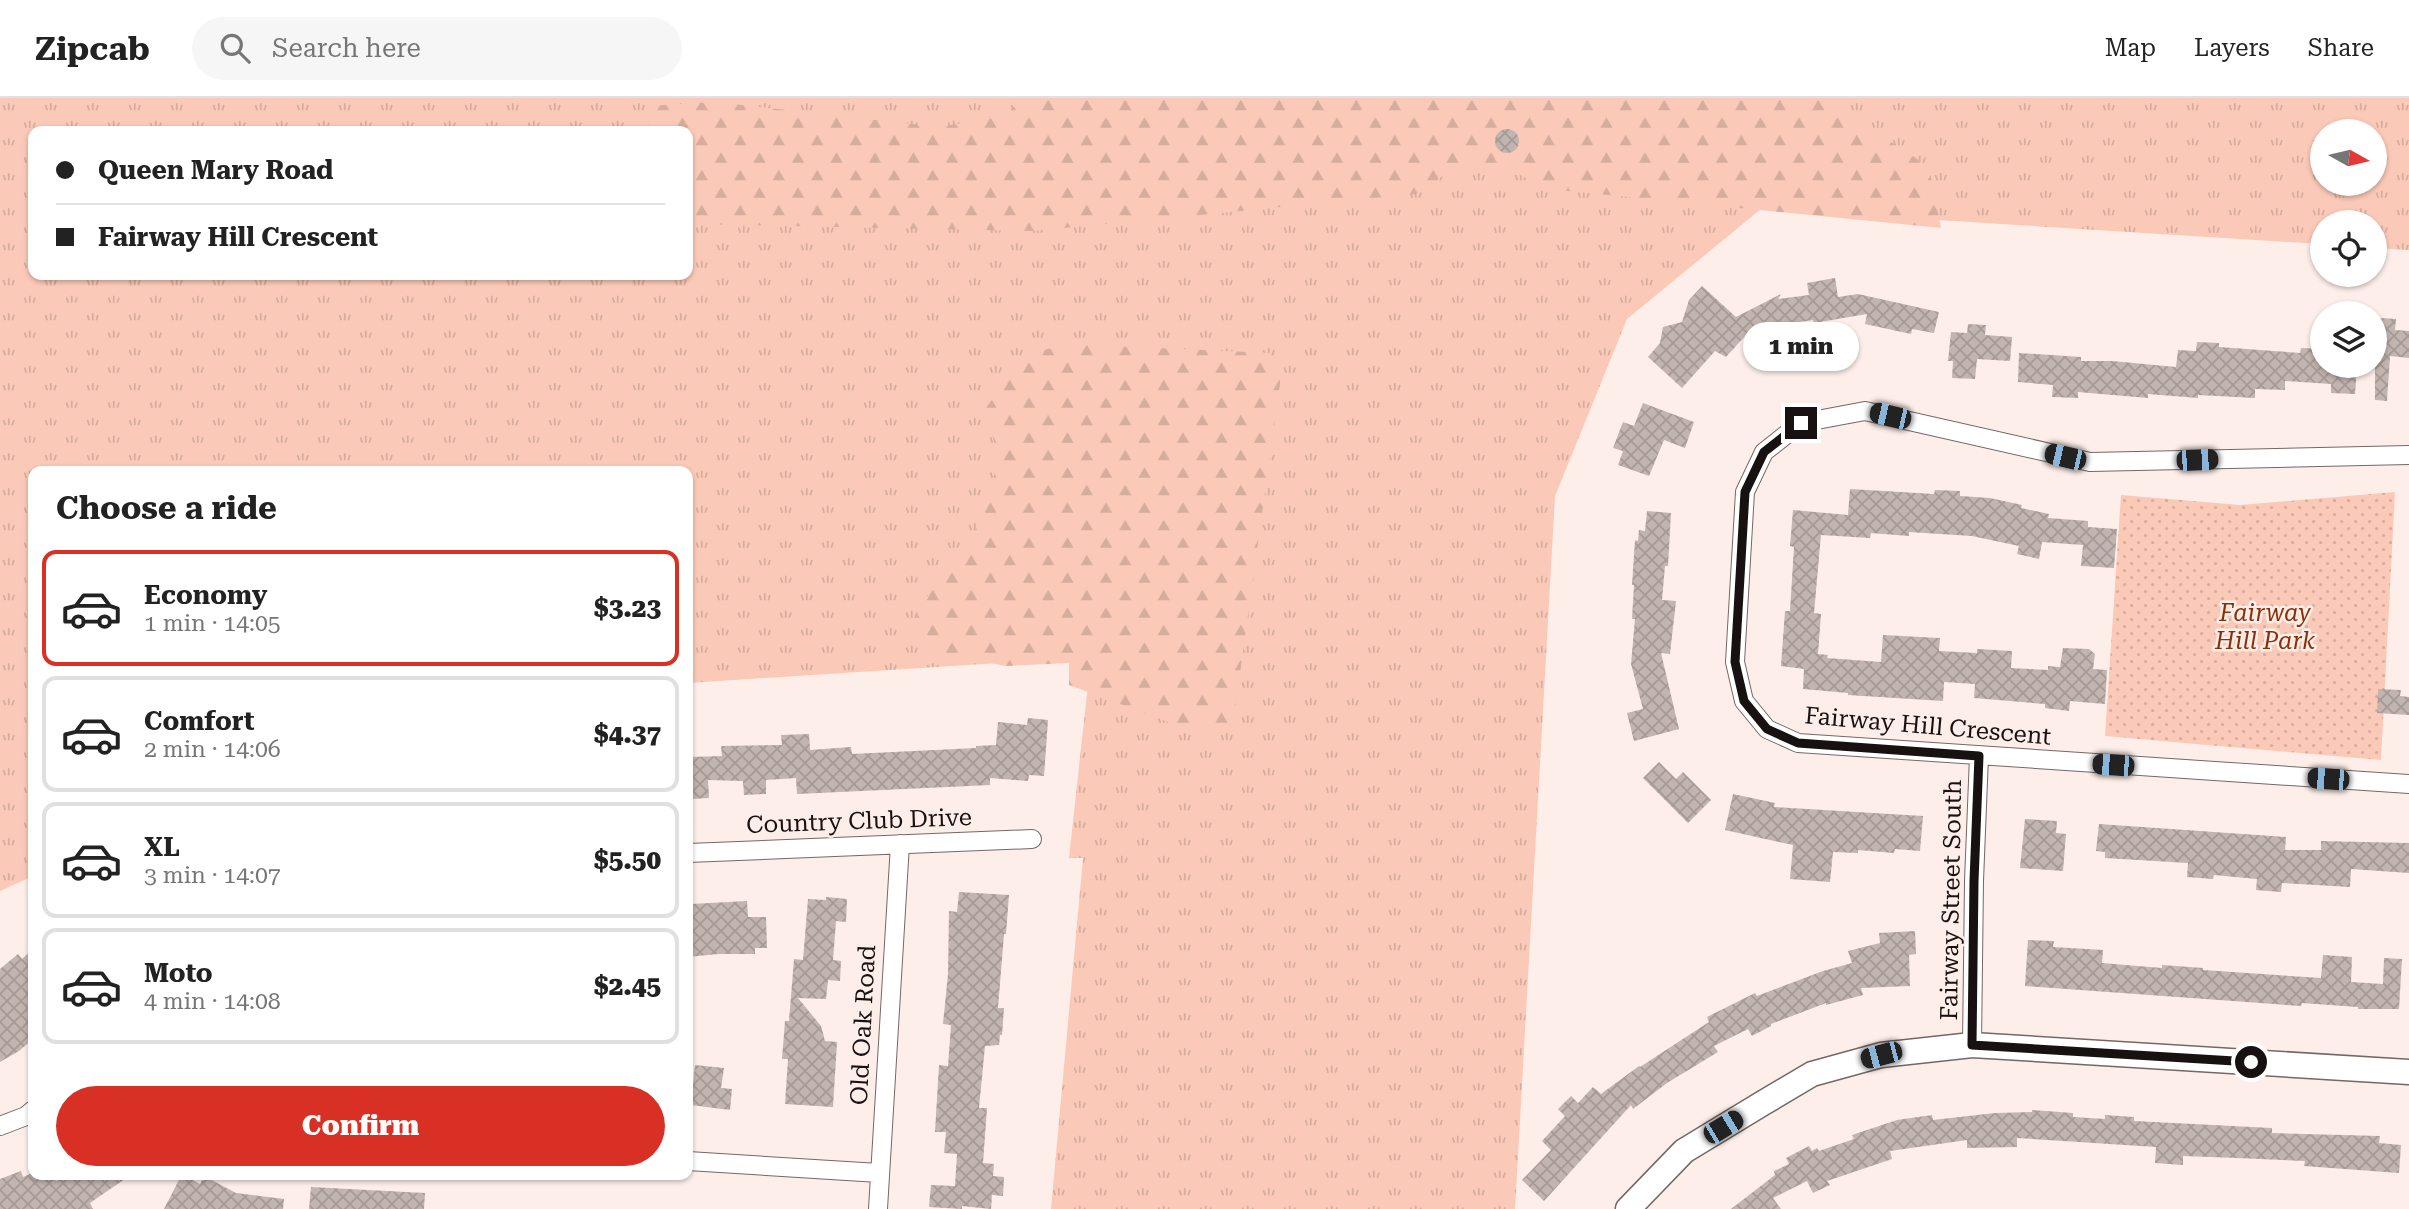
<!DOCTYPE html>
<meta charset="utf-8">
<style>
body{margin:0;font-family:"Roboto Serif",serif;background:#f6f6f6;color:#222;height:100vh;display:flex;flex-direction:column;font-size:26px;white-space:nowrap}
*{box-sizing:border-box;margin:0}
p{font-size:23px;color:#767676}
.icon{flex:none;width:38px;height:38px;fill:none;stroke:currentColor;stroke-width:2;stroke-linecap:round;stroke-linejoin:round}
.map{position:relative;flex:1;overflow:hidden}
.panel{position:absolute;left:28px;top:368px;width:665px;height:714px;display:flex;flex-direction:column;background:#fff;border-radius:14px;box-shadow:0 2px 5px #0004}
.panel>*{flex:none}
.guide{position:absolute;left:28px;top:28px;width:665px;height:154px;border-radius:14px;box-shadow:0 2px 5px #0004;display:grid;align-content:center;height:154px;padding:0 28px;background:#fff}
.needle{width:46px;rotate:98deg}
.controls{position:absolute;left:2310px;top:21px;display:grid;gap:14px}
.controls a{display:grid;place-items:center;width:77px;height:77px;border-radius:50%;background:#fff;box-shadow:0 2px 5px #0004;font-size:35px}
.end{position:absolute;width:32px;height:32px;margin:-16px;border:9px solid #171211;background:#fff;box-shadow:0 0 0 4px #fff}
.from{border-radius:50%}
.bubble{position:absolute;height:49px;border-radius:24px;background:#fff;box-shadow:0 2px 5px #0004;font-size:23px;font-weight:800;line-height:49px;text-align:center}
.car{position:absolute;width:21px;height:42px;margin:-21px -10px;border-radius:9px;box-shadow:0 0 5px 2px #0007;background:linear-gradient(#222 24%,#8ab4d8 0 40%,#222 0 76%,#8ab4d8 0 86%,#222 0)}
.guide b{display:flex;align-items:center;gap:24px;height:66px;font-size:26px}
.guide b+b{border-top:2px solid #e0e0e0}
.guide i{width:18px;height:18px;background:#222}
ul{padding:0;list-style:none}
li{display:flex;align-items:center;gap:21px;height:116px;margin:0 14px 10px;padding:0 14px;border:4px solid #e0e0e0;border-radius:14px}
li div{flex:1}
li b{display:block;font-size:26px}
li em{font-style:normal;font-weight:800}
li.current{border-color:#d93025}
li>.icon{width:63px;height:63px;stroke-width:1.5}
h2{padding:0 28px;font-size:32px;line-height:84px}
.action{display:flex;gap:14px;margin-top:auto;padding:14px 28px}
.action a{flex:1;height:80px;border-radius:42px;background:#d93025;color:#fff;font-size:28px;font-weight:800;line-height:80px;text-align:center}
header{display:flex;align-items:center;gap:42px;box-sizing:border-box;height:98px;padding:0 35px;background:#fff;border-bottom:2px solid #e0e0e0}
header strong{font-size:33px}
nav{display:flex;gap:38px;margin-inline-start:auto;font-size:24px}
.search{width:490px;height:63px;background:#f6f6f6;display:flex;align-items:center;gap:18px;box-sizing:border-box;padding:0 24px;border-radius:38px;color:#767676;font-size:26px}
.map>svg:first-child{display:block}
</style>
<header>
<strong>Zipcab</strong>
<div class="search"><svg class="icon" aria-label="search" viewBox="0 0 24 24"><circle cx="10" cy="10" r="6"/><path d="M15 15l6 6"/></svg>Search here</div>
<nav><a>Map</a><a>Layers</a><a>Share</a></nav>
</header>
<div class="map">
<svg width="2409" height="1111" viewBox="0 0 2409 1111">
<defs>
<pattern id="grass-tufts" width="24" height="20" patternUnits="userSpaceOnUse" patternTransform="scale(1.75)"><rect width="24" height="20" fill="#fbc9b8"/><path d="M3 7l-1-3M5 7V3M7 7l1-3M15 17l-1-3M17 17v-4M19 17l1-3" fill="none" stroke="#d6ac9d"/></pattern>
<pattern id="forest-firs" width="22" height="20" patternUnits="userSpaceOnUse" patternTransform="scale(1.75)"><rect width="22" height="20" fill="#fbc9b8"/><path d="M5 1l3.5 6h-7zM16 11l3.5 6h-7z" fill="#d6ac9d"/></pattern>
<pattern id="park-dots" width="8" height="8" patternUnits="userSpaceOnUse" patternTransform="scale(1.75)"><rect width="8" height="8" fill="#fbc9b8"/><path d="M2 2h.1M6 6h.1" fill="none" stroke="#d6ac9d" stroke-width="1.8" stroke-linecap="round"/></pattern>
<pattern id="building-cross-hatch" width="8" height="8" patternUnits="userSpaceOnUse" patternTransform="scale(1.75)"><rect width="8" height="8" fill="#c2b4af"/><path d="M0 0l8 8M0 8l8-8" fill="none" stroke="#a69a96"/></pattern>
</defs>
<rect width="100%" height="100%" fill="#fdeee9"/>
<!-- grass -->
<path fill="url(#grass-tufts)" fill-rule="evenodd" d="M0 0H2409V152L2375 150V124H2322V146L1761 111 1627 221 1555 398 1515 1111H1051L1083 760H1069L1091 559 688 585V373H33V778L0 793ZM33 33H688V177H33ZM2322 33H2375V86H2322Z"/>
<!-- forest -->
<path fill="url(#forest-firs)" d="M1020 0H1818L1833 6 1929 69 1941 130 1547 91 1503 68 1459 67 1416 96 1032 133 688 126V33H650L645 8 715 4 939 29 1006 18Z
M1070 246 1269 255 1282 271 1232 633 1171 625 1069 587V565L1006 568 947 557 914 523 938 478 983 422 998 361 986 310 1025 256Z"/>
<!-- park -->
<path fill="url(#park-dots)" d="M2395 394 2381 662 2105 638 2121 397 2240 407Z"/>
<!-- building -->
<path fill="url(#building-cross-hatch)" d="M1495 43a12 12 0 1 1 24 0a12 12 0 1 1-24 0Z
M1835 180 1838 199 1858 196 1939 214 1934 235 1912 231 1911 236 1865 226 1867 216 1814 225 1813 222 1786 226 1762 238 1756 226 1726 259 1715 253 1682 290 1648 259 1660 245 1663 229 1682 224 1689 202 1702 188 1736 219 1781 196 1778 201 1809 197 1807 185Z
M2380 220 2396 221 2395 232 2409 233V260L2390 258 2387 303 2375 302V256H2378Z
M1968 226 1986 227 1985 237 2012 239 2010 263 1977 261 1975 281 1952 280 1953 263H1948L1951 234 1967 235Z
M2197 244 2219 245V249L2300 255 2301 250 2322 251V268H2357L2355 296 2331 295V286L2285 283V292L2255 291V300L2198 297V300L2148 296V300L2078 294V300L2052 299 2053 287 2018 284 2019 255 2081 259V263H2112L2176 269 2178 252 2196 253Z
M1643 305 1694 324 1685 350 1664 342 1649 378 1618 367 1623 353 1613 350 1623 324 1634 328Z
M1850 391 1934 396 1935 392 1960 393V398L1990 400 2022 407 2021 410 2049 416 2048 420 2088 423V429L2117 431 2114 470 2081 468 2083 447 2042 444 2039 461 2017 456 2019 448 1972 438 1909 434V438L1871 435 1870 440 1821 437 1814 515 1821 516 1818 556 1828 557 1827 560 1881 564 1883 537 1940 540 1939 553 1977 555V551L2012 553 2011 570 2048 572V568L2060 569 2063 550 2089 551 2095 556 2093 571 2107 572 2105 606 2070 603 2069 613 2045 610V606L1974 600 1975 586 1944 584 1943 603 1848 597V595L1803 591 1804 571 1781 568 1785 513H1790L1794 449 1790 448 1793 412 1848 417Z
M1647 413 1671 415 1668 468H1665L1662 502 1676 503 1670 556 1661 555 1679 631 1634 643 1627 615 1643 611 1631 566 1635 521H1632L1634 487H1632L1635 442 1638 443 1639 432 1645 433Z
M2378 591 2401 592 2400 598 2409 599V617L2377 615Z
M1028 620 1048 622 1044 678 1029 677 1028 683 990 680V687L797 696 796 680 766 682V696L744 697 743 683 708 682 709 700 692 701 691 686H688V659L722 658 721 648 782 647 781 637 809 636 810 652 851 649 852 656 976 650V648L996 647 998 624 1027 627Z
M1659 664 1676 681 1683 674 1711 702 1688 725 1643 680Z
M1733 696 1775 705 1774 709 1923 718 1920 753 1895 751 1894 755 1858 752V755L1833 754 1830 784 1790 781 1793 747 1725 732Z
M2025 721 2057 723 2056 735 2066 736 2063 773 2020 770Z
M2099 726 2286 739 2285 752H2321V743L2409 745V775L2351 771 2350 789 2282 785 2281 794 2256 792 2257 781 2214 777 2213 781 2187 779 2188 765 2105 760V754L2096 753Z
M959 794 1009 797 1006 836H1004L998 910H1004L1002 937H1000L999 947 985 948 979 1010H987L983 1065 994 1066 993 1078 1004 1079 1003 1098 992 1097 991 1111 962 1108V1111L929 1109 931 1087 955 1088 957 1056 944 1055 946 1034H935L939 967 948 968 951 927 943 926 948 876 949 813 957 814Z
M826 799 847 801 846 824 836 823 833 862 841 863 840 883 828 882 826 901 798 900 821 928 825 943 837 944 833 1009 785 1006 788 961H782L785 923H789L794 861 803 862 808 801 826 802Z
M747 803 748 819H766L767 850H755V856H718L688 859V825H692L691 806Z
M1915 833 1916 856 1909 857 1910 888 1861 890 1863 897 1826 907V905L1771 926V928L1752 938 1748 931 1714 948 1718 954 1667 985 1633 1011 1631 1007 1544 1103 1522 1082 1551 1052 1542 1043 1565 1018 1558 1011 1571 998 1578 1005 1593 989 1601 996 1639 968 1640 969 1709 924 1707 919 1755 895 1757 898 1823 873 1852 865 1848 853 1880 845 1879 835Z
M2028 842 2054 843 2053 849 2103 852 2102 865 2162 870V867L2203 870V872L2321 880 2323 857 2352 859 2351 884 2383 886 2384 860 2402 861 2399 911H2358V909L2302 905 2301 908 2025 888Z
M33 851V941L19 953 0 964V871L18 856 22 861Z
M695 967 724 970 721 990 732 991 730 1012 691 1007Z
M2032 1012 2073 1015V1019L2105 1021V1017L2134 1019V1023L2272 1030V1035L2380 1038 2379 1045 2401 1047 2399 1075 2304 1068 2305 1063 2237 1060 2183 1058V1067L2155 1065 2156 1049 2017 1040V1049L1967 1050V1042L1890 1053 1892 1061 1827 1083 1830 1087 1813 1095 1807 1083 1773 1100 1781 1111H1731L1775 1077 1774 1073 1789 1066 1786 1060 1809 1048 1812 1053 1817 1050 1819 1053 1854 1041 1852 1037 1897 1022 1932 1017 1933 1022 1995 1015 2032 1014Z
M21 1073 23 1079 30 1076H53L56 1083 70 1076H132L90 1105 93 1111H0V1081Z
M182 1076 200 1086 204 1078 236 1095 284 1101 283 1111H164Z
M311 1089 425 1095 424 1111H309Z"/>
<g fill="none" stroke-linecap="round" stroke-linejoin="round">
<defs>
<path id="street" d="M2409 357 2090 364 1865 313 1801 325 1764 354 1745 394 1735 564 1744 603 1767 631 1798 645 2409 686
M688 755 1032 741
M1972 947 1974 783 1979 658
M0 1028 26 1018 33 1012
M688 1063 879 1075
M878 1111 900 746"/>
<path id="secondary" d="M1628 1111 1684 1053 1763 1005 1812 976 1881 957 1972 947 2409 974"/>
</defs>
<!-- street casing -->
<use href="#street" stroke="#746864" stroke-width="20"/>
<!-- secondary casing -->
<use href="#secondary" stroke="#746864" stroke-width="27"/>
<!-- street -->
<use href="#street" stroke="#fff" stroke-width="18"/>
<!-- secondary -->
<use href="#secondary" stroke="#fff" stroke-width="24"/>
</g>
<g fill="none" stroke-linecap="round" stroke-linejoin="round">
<!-- route -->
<path stroke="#171211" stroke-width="9" d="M1801 325 1764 354 1745 394 1735 564 1744 603 1767 631 1798 645 1979 658 1974 783 1972 947 2251 964"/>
</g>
<g text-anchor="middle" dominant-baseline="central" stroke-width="5" stroke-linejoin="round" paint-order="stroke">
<!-- park labels -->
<g font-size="24" font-style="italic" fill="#8c2f05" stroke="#fdeee9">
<text x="2265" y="515">Fairway<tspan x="2265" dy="28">Hill Park</tspan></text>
</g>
<!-- street labels -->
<g font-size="24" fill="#171211" stroke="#fdeee9">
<text transform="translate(1928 628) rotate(5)">Fairway Hill Crescent</text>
<text transform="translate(859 723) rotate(-2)">Country Club Drive</text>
<text transform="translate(1951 802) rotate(-89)">Fairway Street South</text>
<text transform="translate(863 927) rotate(-87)">Old Oak Road</text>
</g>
</g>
</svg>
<div class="controls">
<a><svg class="needle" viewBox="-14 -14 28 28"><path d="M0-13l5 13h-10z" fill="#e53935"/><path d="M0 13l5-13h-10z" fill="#767676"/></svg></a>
<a><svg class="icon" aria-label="locate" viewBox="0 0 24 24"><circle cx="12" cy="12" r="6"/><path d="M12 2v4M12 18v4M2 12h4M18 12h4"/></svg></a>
<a><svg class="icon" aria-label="layers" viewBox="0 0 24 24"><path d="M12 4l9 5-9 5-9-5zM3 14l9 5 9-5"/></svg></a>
</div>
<i class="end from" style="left:2251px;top:964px"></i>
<i class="end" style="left:1801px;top:325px"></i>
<div class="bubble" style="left:1743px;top:224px;width:116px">1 min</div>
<i class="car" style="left:1890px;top:318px;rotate:283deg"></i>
<i class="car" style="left:2065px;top:359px;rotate:283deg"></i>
<i class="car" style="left:2197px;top:362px;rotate:88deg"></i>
<i class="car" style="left:2113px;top:667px;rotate:274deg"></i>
<i class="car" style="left:2328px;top:681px;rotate:274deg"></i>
<i class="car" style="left:1881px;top:957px;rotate:255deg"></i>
<i class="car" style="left:1723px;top:1029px;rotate:59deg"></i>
<div class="guide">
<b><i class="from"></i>Queen Mary Road</b>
<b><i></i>Fairway Hill Crescent</b>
</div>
<section class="panel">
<h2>Choose a ride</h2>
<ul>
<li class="current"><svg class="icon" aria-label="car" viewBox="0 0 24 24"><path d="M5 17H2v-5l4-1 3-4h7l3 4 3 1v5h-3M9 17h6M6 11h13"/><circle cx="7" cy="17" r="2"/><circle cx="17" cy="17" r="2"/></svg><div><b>Economy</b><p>1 min · 14:05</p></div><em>$3.23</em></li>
<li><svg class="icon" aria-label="car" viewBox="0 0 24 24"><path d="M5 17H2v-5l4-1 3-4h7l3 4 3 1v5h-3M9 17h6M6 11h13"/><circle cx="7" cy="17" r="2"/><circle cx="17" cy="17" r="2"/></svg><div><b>Comfort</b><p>2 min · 14:06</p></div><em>$4.37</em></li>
<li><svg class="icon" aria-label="car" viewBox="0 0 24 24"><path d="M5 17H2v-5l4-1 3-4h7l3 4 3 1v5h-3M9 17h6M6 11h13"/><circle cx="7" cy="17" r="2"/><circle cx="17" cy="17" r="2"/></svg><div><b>XL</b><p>3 min · 14:07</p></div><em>$5.50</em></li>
<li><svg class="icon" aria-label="car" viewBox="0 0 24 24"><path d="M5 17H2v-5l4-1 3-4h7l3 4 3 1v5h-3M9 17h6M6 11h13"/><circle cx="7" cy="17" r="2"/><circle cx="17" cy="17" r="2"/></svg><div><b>Moto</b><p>4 min · 14:08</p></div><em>$2.45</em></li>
</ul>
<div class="action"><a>Confirm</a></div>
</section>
</div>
